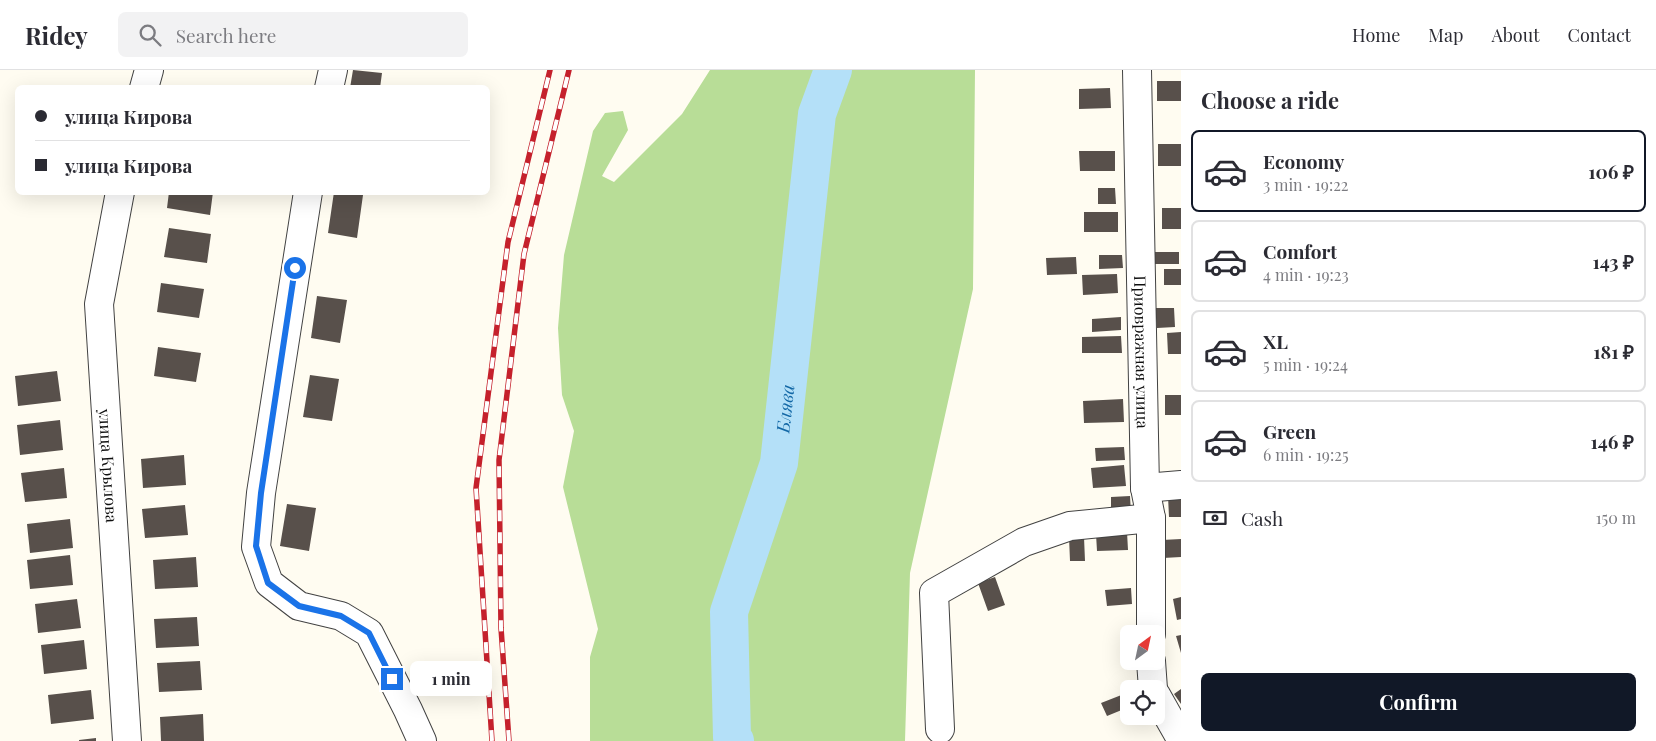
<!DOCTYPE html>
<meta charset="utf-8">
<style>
body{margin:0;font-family:"Playfair Display",serif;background:#f2f2f3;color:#2b2b33;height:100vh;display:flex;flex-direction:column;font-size:19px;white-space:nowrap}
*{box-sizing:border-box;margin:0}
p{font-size:16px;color:#7c7c81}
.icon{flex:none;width:28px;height:28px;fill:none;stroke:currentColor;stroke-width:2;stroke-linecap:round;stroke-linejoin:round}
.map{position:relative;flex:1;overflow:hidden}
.drawer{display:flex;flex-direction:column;background:#fff;width:475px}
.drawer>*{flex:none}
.top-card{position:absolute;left:15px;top:15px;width:475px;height:110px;border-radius:8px;box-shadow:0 5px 20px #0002;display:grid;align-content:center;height:110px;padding:0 20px;background:#fff}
.needle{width:32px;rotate:33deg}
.controls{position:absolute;left:1120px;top:555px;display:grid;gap:10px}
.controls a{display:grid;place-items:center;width:45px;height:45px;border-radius:8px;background:#fff;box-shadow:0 5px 20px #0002;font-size:25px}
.end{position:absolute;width:22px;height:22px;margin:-11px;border:6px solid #1a73e8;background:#fff;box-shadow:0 0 0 2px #fff}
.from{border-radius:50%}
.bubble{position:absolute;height:35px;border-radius:8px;background:#fff;box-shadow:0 5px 20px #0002;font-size:16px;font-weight:700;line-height:35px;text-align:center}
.top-card b{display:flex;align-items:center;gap:18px;height:48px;font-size:19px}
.top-card b+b{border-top:1px solid #e1e1e2}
.top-card i{width:12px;height:12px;background:#2b2b33}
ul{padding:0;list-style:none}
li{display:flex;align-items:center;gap:15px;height:82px;margin:0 10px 8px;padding:0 10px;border:2px solid #e1e1e2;border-radius:8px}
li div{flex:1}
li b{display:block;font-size:19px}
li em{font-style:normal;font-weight:700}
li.current{border-color:#111827}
li>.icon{width:45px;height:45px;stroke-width:1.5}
h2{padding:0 20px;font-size:22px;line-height:60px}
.pay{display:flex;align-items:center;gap:12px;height:55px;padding:0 20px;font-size:19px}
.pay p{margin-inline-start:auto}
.button{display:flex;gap:10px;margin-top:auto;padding:10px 20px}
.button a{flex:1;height:58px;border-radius:8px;background:#111827;color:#fff;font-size:20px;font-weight:700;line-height:58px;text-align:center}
header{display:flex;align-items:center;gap:30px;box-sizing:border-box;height:70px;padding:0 25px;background:#fff;border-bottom:1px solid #e1e1e2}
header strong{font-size:24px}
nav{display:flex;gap:28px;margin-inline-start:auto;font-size:18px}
.search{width:350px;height:45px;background:#f2f2f3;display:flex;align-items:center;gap:12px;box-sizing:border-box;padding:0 18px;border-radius:8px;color:#7c7c81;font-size:19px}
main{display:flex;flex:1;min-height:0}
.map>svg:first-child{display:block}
</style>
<header>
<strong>Ridey</strong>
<div class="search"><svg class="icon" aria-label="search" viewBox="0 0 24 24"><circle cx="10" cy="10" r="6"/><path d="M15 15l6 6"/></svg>Search here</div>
<nav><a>Home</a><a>Map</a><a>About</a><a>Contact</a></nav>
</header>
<main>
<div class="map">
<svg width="1181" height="671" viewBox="0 0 1181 671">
<rect width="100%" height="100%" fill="#fffcf1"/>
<!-- forest -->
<path fill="#b8dd97" d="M710 0H975L973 219 910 503 905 671H590V587L598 559 563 417 574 361 562 325 558 258 564 185 593 61 605 43 623 41 628 60 602 106 614 112 682 44Z"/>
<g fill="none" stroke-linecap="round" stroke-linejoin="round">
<!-- river -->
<path stroke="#b4e0f8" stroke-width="38" id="s1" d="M735 671 732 667 729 542 779 393 817 44 833 0"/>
</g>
<!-- building -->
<path fill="#58504b" d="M353 0 382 3 380 18H350Z
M1157 11H1181V31H1157Z
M1110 18 1111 38 1079 39V19Z
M1158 74H1181V96H1158Z
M1079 81H1115V101H1080Z
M1098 118H1115L1116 134H1098Z
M169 122H213L210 145 167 138Z
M334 122 363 125 357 168 328 163Z
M1162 138H1181V159H1162Z
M1084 142H1118V162H1084Z
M169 158 211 164 207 193 164 187Z
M1153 182H1179V194H1154Z
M1099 185H1122L1123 198 1099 199Z
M1076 187 1077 204 1047 205 1046 188Z
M1164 199H1181V215H1164Z
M1117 204 1118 223 1083 225 1082 205Z
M161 213 204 219 199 248 157 242Z
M317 226 347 230 340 273 311 268Z
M1155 238H1174L1175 257 1157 258Z
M1121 247V260L1092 262V249Z
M1181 262V284H1168L1167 263Z
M1121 266 1122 283H1082V267Z
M158 277 201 283 196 312 154 306Z
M57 301 61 331 18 336 15 306Z
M310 305 339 309 332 351 303 347Z
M1165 325H1181V345H1165Z
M1123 329 1124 352 1084 353 1083 331Z
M60 350 63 380 20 385 17 355Z
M1124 377 1125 390 1096 391 1095 378Z
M184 385 186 415 143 418 141 389Z
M1124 395 1126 416 1093 418 1091 398Z
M64 398 67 428 25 432 21 403Z
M1130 426 1131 443 1111 444V427Z
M1168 426H1181V447H1169Z
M287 434 316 438 309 481 280 476Z
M185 435 188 465 145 468 142 439Z
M70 449 73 478 30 483 27 454Z
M1127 462 1128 480 1097 481 1096 464Z
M1069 467H1084L1085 491H1070Z
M1181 469V487L1163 488 1162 470Z
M70 485 73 515 30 519 27 490Z
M196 487 198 517 155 519 153 490Z
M995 507 1005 535 988 541 978 513Z
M1131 518 1132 534 1107 536 1105 520Z
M1181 527V549L1177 550 1173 529Z
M77 529 81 558 38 563 35 534Z
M197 547 199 576 156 578 154 549Z
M1181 565V583L1176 566Z
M84 570 87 599 44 604 41 575Z
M200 591 202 620 159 622 157 593Z
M1181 619V634L1174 624Z
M91 620 94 649 51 654 48 625Z
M1124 624 1129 637 1107 646 1101 633Z
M203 644 204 671H161L160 647Z
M96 668V671H79V670Z"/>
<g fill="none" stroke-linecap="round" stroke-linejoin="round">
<defs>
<g id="minor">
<path id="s2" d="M1137 0 1145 418 1151 448V564"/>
<path d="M144 18 149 0"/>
<path d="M329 18 333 0"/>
<path id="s3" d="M120 122 99 234 127 671"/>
<path d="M308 122 261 423 256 477 269 513 299 536 341 546 369 563 408 640 422 671"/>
<path d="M1145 418 1181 415"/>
<path d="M1151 591 1153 619"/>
<path d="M1156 625 1181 669"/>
<path d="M940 659 934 523 1024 472 1070 456 1151 448"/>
</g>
</defs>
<!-- minor casing -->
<use href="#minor" stroke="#424242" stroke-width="30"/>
<!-- minor -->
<use href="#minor" stroke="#fff" stroke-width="28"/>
<defs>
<path id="rail" d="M492 671 476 418 508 172 550 0
M509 671 501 558 499 390 524 184 569 0"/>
</defs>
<!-- rail casing -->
<use href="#rail" stroke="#c5212c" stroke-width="5.5"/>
<!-- rail -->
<use href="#rail" stroke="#fff" stroke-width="4" stroke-dasharray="11" stroke-linecap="butt"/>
</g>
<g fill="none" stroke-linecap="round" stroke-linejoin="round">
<!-- route -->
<path stroke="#1a73e8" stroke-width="6" d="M295 198 261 423 256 476 268 513 299 536 341 546 369 563 392 609"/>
</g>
<g text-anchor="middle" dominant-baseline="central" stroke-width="5" stroke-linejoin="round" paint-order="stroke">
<!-- street labels -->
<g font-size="16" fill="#0f0f0f" stroke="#fff">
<text stroke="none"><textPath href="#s2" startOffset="282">Приовражная улица</textPath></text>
<text stroke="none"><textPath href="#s3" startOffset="276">улица Крылова</textPath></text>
</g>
<!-- water labels -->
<g font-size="18" font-style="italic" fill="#1368a6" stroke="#fff">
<text stroke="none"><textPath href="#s1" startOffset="342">Блява</textPath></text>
</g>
</g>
</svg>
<div class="controls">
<a><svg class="needle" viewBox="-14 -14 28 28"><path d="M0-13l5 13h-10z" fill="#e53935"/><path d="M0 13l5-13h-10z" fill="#7c7c81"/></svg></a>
<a><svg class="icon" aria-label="locate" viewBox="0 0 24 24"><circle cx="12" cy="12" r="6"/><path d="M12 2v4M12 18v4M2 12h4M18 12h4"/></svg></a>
</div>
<i class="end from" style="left:295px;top:198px"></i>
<i class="end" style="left:392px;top:609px"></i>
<div class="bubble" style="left:410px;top:591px;width:82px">1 min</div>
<div class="top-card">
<b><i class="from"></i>улица Кирова</b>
<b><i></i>улица Кирова</b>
</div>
</div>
<section class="drawer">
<h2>Choose a ride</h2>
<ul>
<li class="current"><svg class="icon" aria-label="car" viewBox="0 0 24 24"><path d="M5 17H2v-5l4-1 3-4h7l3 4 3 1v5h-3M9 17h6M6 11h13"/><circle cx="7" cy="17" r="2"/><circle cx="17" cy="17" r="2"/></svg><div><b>Economy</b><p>3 min · 19:22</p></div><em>106 ₽</em></li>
<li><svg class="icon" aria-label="car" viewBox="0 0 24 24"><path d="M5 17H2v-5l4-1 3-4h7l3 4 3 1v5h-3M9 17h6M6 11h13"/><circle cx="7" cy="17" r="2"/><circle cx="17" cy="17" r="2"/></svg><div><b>Comfort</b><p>4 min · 19:23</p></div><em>143 ₽</em></li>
<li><svg class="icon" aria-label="car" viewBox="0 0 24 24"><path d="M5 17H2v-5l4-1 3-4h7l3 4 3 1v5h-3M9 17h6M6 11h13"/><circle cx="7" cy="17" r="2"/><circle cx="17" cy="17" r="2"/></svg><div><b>XL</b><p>5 min · 19:24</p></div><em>181 ₽</em></li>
<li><svg class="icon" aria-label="car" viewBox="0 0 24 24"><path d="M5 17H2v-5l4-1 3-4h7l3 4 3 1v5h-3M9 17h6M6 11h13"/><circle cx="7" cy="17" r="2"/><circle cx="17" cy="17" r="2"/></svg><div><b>Green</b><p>6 min · 19:25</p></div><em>146 ₽</em></li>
</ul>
<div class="pay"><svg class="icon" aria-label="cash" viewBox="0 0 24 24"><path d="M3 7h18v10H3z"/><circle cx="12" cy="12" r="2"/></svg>Cash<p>150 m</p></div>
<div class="button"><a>Confirm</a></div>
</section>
</main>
